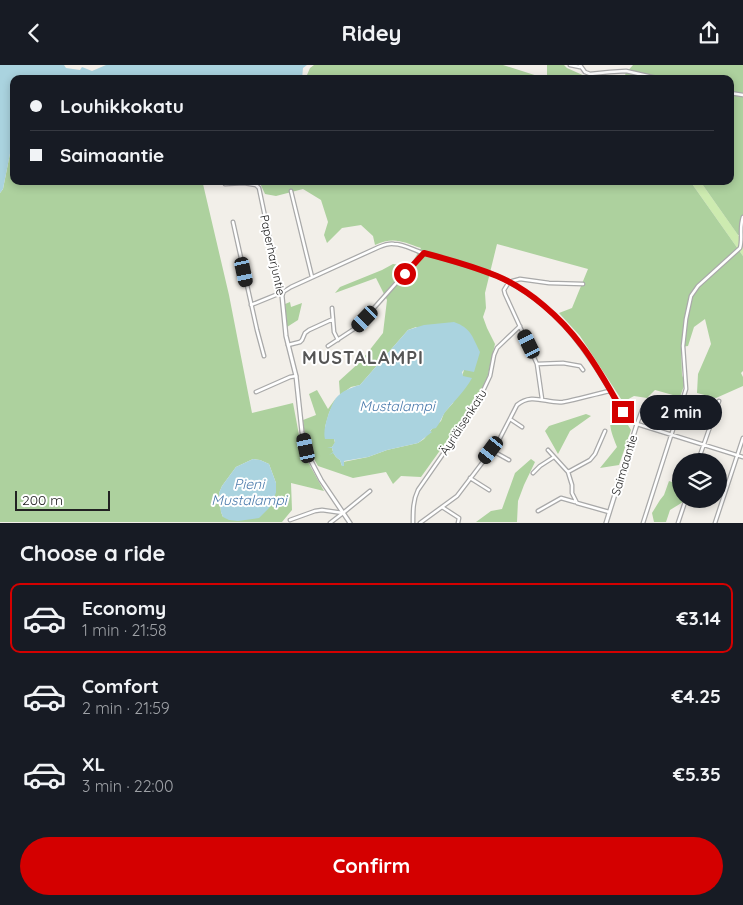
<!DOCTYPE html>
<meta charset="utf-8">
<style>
body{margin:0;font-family:Quicksand,sans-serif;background:#242831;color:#f1f3f6;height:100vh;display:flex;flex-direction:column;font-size:19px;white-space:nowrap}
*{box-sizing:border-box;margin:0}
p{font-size:16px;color:#9ea1a6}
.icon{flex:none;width:28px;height:28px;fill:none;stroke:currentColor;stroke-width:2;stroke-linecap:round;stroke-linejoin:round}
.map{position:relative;height:458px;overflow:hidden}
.panel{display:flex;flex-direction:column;background:#171b24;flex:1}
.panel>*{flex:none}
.banner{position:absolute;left:10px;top:10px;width:724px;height:110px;border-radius:10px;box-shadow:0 2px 8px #0003;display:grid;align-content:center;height:110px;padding:0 20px;background:#171b24}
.buttons{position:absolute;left:672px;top:388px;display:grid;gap:10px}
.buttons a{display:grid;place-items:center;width:55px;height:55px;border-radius:50%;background:#171b24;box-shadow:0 2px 8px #0003;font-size:25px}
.scale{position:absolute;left:15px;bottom:12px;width:95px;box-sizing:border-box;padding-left:5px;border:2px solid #222;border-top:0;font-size:14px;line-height:18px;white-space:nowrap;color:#222;-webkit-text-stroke:4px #fff;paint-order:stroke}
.end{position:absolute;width:22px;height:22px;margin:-11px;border:6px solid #d40000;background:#fff;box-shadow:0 0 0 2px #fff}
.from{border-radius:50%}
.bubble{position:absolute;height:35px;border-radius:18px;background:#171b24;box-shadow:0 2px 8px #0003;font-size:16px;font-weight:700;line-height:35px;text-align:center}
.car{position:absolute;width:15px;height:30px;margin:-15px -8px;border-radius:6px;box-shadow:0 0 4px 1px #0007;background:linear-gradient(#222 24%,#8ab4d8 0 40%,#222 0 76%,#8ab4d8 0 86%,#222 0)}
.banner b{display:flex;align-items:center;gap:18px;height:48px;font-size:19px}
.banner b+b{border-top:1px solid #363941}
.banner i{width:12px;height:12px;background:#f1f3f6}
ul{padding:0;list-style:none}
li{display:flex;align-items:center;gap:15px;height:70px;margin:0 10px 8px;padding:0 10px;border:2px solid transparent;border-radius:10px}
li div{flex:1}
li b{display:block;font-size:19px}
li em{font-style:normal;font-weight:700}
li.current{border-color:#d40000}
li>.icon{width:45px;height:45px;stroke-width:1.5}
h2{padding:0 20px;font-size:22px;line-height:60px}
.primary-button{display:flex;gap:10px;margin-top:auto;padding:10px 20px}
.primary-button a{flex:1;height:58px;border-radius:30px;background:#d40000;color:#fff;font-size:20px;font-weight:700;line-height:58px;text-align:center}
header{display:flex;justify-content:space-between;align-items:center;height:65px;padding:0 20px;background:#171b24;font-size:22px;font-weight:700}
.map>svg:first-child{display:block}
</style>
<header><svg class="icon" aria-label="back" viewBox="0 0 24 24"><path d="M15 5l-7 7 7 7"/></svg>Ridey<svg class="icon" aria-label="share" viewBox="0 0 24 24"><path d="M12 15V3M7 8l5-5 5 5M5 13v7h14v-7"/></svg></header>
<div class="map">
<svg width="743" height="458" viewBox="0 0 743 458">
<rect width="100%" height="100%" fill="#f2efe9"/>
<!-- grass -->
<path fill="#cdebb0" d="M690 116H700L743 177V191Z"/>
<!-- forest -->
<path fill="#add19e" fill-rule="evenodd" d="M314 0H503L547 14V0H564L567 3 587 12 616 11 618 14H309L307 10 310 3Z
M633 0H743V169L738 170 700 116H730V14H628L625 9Z
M14 52V116H216L203 119 229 230 252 348 293 338 302 386 324 426 291 418 292 445 282 457H0V128L3 124 13 73 10 61ZM253 394 260 395 269 399 276 418V427L223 452 221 447 219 428 222 421 236 402Z
M259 116H690L743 191V306L741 308 743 312V321L716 333 697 328 698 309 711 279 705 254 694 262 688 281 681 282 682 310 685 318 680 332 655 325 647 333 634 331 623 337 580 271 559 248 572 243 588 204 497 179 485 228 486 243 483 252 487 263 495 279 487 314 474 338 421 412 401 411 393 419 386 407 353 413 318 401C308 383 305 375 303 355L316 350 309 329 317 325 328 344 336 333 329 348 325 362 334 374 335 378 332 382H330L332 383C333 388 335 392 340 395L342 401H344L343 397 368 392 387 385 418 378 424 374 432 364 441 356 444 348 453 338 464 305 416 262 408 265 360 320 351 322 340 330 339 316 361 296 383 268 387 235 376 213 335 228 340 222 382 205 393 199 410 201 421 183C403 177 394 171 375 180L373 171 361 160 342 163 327 178 324 170 328 157 321 135 303 124 276 131 265 129Z
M290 237 291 242 302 238 298 255 287 262 285 239Z
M614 337 631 365 619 400 600 403 617 382C609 362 608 358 614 337Z
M586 349 591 351 570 366 558 389 545 366 549 361Z
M531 394 535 397 524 420 518 436 517 457H476L491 446 502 444 515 408Z
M669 416 681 420V434H702L704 441 683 437 670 445 666 457H654L652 448 660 435 664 430Z"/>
<!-- water -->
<path fill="#aad3df" d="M0 0H64L66 3 80 5 82 2 92 6 106 0H307L303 3 302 14H14V52L10 61 13 73 3 124 0 128Z
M454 257C471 263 472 271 480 287L474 307 464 305 462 307 463 311 472 313C465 326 455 335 446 346 442 351 440 358 436 363L432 364 430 366 432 367 418 378 387 385 368 392 344 396V401H342L340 395 337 393 333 388 329 390 333 387 332 383 327 382H332L335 377 334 374H325C322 365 330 342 336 333 342 326 352 322 360 320L408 265 424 260Z
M253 394 260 395 269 399 276 418V427L274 434 269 443 259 453 238 456 229 455 223 452 221 447 219 428 222 421 236 402Z"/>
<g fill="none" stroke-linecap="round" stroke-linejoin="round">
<defs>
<path id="minor" d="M570 0 580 2
M580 0 585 7 590 9 610 7 626 6 661 14
M730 28 743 30
M225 119 244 118 256 120 259 123 280 223 283 227
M291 126 312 212
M233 157 257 265 264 291
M251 240 283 227 291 222 379 182C384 180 389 178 394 179 404 179 413 185 423 188 428 189 433 190 438 192 458 198 480 203 499 212 562 242 589 290 623 347L630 355 637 359 743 392
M332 243 334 267 338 275
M288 280 300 277 302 275 305 268 309 265 333 254
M328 281 357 262 423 188
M537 299 563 298 580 301 583 305
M256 327 290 312 296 311
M542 334 537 299 505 229 504 225 509 217 520 214 549 218 583 219
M510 354 522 362
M637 359 642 345
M491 385 509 395
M548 385 568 407 572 420V428L577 438 609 447
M698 396 719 336
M568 407 590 395 595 389 605 366
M533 408 540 401 554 392
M470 413 489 425
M442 442 459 453 458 458
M538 446 561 433 575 437
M290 455 315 446 322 445 343 448
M330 458 343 448 370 426
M413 458C413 446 413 435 418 425L475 343 490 311 494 290 497 283 520 261
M420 458 457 431 498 377 517 340C532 327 547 339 563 337 579 334 595 329 610 326
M643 458 686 324 683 281 686 254 691 231 698 221 740 183C743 173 739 163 743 152
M678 458 686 434
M715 458 743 373"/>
<path id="tertiary" d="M283 227 282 231 286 271 296 311 302 367 306 384 311 396 321 415 350 458
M606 458 637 359"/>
</defs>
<!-- minor casing -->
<use href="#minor" stroke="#a9a9a9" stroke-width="5"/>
<!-- tertiary casing -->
<use href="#tertiary" stroke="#a9a9a9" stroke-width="5.5"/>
<!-- minor -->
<use href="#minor" stroke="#fff" stroke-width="2.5"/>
<!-- tertiary -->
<use href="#tertiary" stroke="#fff" stroke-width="3"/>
</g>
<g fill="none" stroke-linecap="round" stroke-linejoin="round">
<!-- route -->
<path stroke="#d40000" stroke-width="6" d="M405 209 424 188C447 194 475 202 497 211 530 225 561 253 582 281 598 302 610 325 623 347"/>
</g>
<g text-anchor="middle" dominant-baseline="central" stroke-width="4" stroke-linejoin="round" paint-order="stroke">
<!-- street labels -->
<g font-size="12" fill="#222" stroke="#fff">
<text transform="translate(273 190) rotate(78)">Paperharjuntie</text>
<text transform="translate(463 357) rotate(-57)">Äyriäisenkatu</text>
<text transform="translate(624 400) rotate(-73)">Saimaantie</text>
</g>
<!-- water labels -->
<g font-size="14" font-style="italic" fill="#4a7aab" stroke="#fff">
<text x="397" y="341">Mustalampi</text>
<text x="249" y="419">Pieni<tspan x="249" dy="16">Mustalampi</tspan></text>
</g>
<!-- district labels -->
<g font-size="18" font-weight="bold" letter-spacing="1" fill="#555" stroke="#fff">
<text x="363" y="292">MUSTALAMPI</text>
</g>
</g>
</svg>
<div class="buttons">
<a><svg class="icon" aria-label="layers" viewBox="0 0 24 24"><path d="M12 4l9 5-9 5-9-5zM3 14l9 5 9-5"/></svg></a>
</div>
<div class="scale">200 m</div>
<i class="end from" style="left:405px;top:209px"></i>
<i class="end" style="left:623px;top:347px"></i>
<div class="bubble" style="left:640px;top:330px;width:82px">2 min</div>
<i class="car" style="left:244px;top:207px;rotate:168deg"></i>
<i class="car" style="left:365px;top:254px;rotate:224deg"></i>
<i class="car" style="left:529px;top:279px;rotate:334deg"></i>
<i class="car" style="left:306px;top:383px;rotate:348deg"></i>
<i class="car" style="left:491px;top:385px;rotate:217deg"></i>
<div class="banner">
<b><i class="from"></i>Louhikkokatu</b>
<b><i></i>Saimaantie</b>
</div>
</div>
<section class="panel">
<h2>Choose a ride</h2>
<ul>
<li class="current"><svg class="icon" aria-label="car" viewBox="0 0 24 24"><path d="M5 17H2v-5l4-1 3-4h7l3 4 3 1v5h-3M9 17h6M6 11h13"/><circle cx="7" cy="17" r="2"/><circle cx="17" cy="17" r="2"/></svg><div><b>Economy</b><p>1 min · 21:58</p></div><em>€3.14</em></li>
<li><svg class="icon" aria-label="car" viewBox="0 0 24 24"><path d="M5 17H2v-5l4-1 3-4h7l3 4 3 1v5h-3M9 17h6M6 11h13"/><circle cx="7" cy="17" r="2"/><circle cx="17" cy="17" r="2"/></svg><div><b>Comfort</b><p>2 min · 21:59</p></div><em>€4.25</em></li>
<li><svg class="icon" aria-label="car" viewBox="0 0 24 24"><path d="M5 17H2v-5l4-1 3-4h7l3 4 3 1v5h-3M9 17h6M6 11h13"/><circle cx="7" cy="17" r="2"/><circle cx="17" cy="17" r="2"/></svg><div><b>XL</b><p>3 min · 22:00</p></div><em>€5.35</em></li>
</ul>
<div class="primary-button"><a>Confirm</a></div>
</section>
